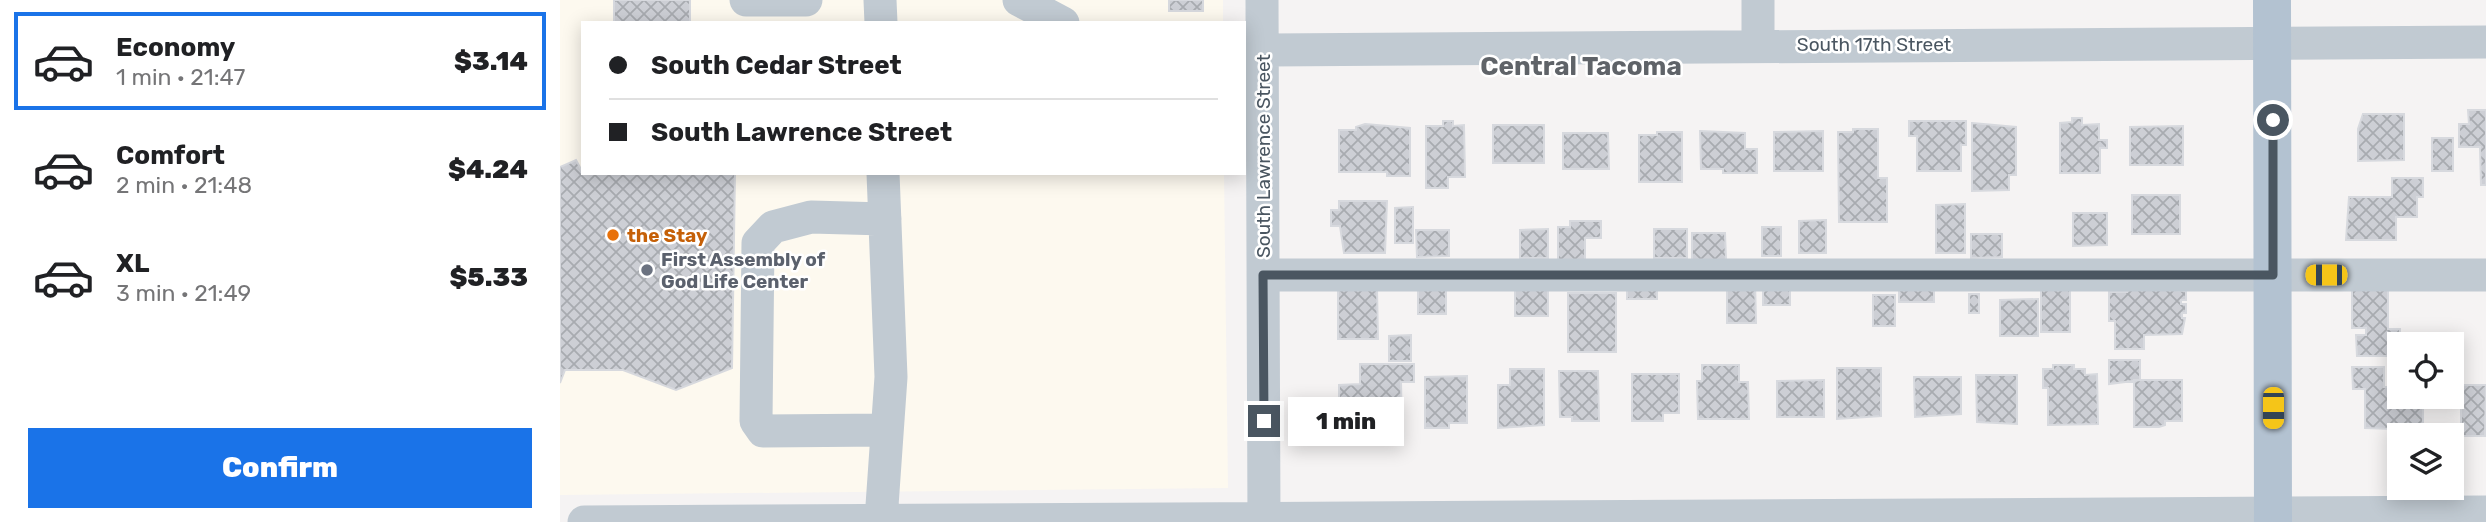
<!DOCTYPE html>
<meta charset="utf-8">
<style>
body{margin:0;font-family:Rubik,sans-serif;background:#f6f6f6;color:#202124;height:100vh;display:flex;flex-direction:column;font-size:26px;white-space:nowrap}
*{box-sizing:border-box;margin:0}
p{font-size:23px;color:#757577}
.icon{flex:none;width:38px;height:38px;fill:none;stroke:currentColor;stroke-width:2;stroke-linecap:round;stroke-linejoin:round}
.map{position:relative;flex:1;overflow:hidden}
.sheet{display:flex;flex-direction:column;background:#fff;width:560px}
.sheet>*{flex:none}
.hud{position:absolute;left:21px;top:21px;width:665px;height:154px;border-radius:0px;box-shadow:0 4px 18px #0003;display:grid;align-content:center;height:154px;padding:0 28px;background:#fff}
.buttons{position:absolute;left:1827px;top:332px;display:grid;gap:14px}
.buttons a{display:grid;place-items:center;width:77px;height:77px;border-radius:0px;background:#fff;box-shadow:0 4px 18px #0003;font-size:35px}
.end{position:absolute;width:32px;height:32px;margin:-16px;border:9px solid #4a5661;background:#fff;box-shadow:0 0 0 4px #fff}
.from{border-radius:50%}
.bubble{position:absolute;height:49px;border-radius:0px;background:#fff;box-shadow:0 4px 18px #0003;font-size:23px;font-weight:800;line-height:49px;text-align:center}
.car{position:absolute;width:21px;height:42px;margin:-21px -10px;border-radius:9px;box-shadow:0 0 5px 2px #0007;background:linear-gradient(#f5c518 24%,#345 0 40%,#f5c518 0 76%,#345 0 86%,#f5c518 0)}
.hud b{display:flex;align-items:center;gap:24px;height:66px;font-size:26px}
.hud b+b{border-top:2px solid #e0e0e0}
.hud i{width:18px;height:18px;background:#202124}
ul{padding:12px 0 0;list-style:none}
li{display:flex;align-items:center;gap:21px;height:98px;margin:0 14px 10px;padding:0 14px;border:4px solid transparent;border-radius:0px}
li div{flex:1}
li b{display:block;font-size:26px}
li em{font-style:normal;font-weight:800}
li.selected{border-color:#1a73e8}
li>.icon{width:63px;height:63px;stroke-width:1.5}
.action{display:flex;gap:14px;margin-top:auto;padding:14px 28px}
.action a{flex:1;height:80px;border-radius:0px;background:#1a73e8;color:#fff;font-size:28px;font-weight:800;line-height:80px;text-align:center}
main{display:flex;flex:1;min-height:0}
.map>svg:first-child{display:block}
</style>
<main>
<section class="sheet">
<ul>
<li class="selected"><svg class="icon" aria-label="car" viewBox="0 0 24 24"><path d="M5 17H2v-5l4-1 3-4h7l3 4 3 1v5h-3M9 17h6M6 11h13"/><circle cx="7" cy="17" r="2"/><circle cx="17" cy="17" r="2"/></svg><div><b>Economy</b><p>1 min · 21:47</p></div><em>$3.14</em></li>
<li><svg class="icon" aria-label="car" viewBox="0 0 24 24"><path d="M5 17H2v-5l4-1 3-4h7l3 4 3 1v5h-3M9 17h6M6 11h13"/><circle cx="7" cy="17" r="2"/><circle cx="17" cy="17" r="2"/></svg><div><b>Comfort</b><p>2 min · 21:48</p></div><em>$4.24</em></li>
<li><svg class="icon" aria-label="car" viewBox="0 0 24 24"><path d="M5 17H2v-5l4-1 3-4h7l3 4 3 1v5h-3M9 17h6M6 11h13"/><circle cx="7" cy="17" r="2"/><circle cx="17" cy="17" r="2"/></svg><div><b>XL</b><p>3 min · 21:49</p></div><em>$5.33</em></li>
</ul>
<div class="action"><a>Confirm</a></div>
</section>
<div class="map">
<svg width="1926" height="522" viewBox="0 0 1926 522">
<defs>
<pattern id="building-cross-hatch" width="8" height="8" patternUnits="userSpaceOnUse" patternTransform="scale(1.75)"><rect width="8" height="8" fill="#cdcfd5"/><path d="M0 0l8 8M0 8l8-8" fill="none" stroke="#a8abb0"/></pattern>
</defs>
<rect width="100%" height="100%" fill="#f5f3f3"/>
<!-- commercial -->
<path fill="#fdf9ef" d="M0 0H663V23H23V173H664L668 488 0 495Z"/>
<!-- building -->
<path fill="url(#building-cross-hatch)" stroke="#d7d9de" stroke-width="2" d="M54 0H130V23H54Z
M609 0H643V11H609Z
M1908 110H1926V185H1921L1920 147H1899V124H1909Z
M1803 114H1844V160L1798 161V129Z
M1512 118H1522V125L1539 124V140H1547V148H1540V173H1500V123L1512 122Z
M883 121H893V126L904 125 905 177H888V188H866V126H883Z
M1349 121H1406V145H1401V171H1357V136H1349Z
M1412 123 1456 127V175H1449V190L1412 191Z
M805 124 850 128V176H827V172H779V130H796V127Z
M933 125H984V163H933Z
M1623 126V165H1570V127Z
M1293 129H1318V178H1327V222H1279L1278 132H1293Z
M1140 131 1185 133V149H1197V173H1163V169H1141Z
M1263 131V171H1214V132Z
M1097 132H1122V182H1079V135H1097Z
M1003 133H1048L1049 169H1003Z
M1872 138H1893V171H1872Z
M16 160 23 173H175L172 368 116 390 63 370H5L0 383V167Z
M1832 178H1863V197H1857V217H1836V240H1786L1789 197H1832Z
M1572 195H1620V234H1572Z
M779 201H827L825 253H784L780 226H771V210H779Z
M1405 204V253H1376V205Z
M853 207V243H835V208Z
M1513 213H1547V245L1513 246Z
M1266 220V253H1239V221Z
M1010 221H1041V238H1025V260H998V227H1010Z
M1202 227H1221V256H1202Z
M988 229V258H960V230Z
M1094 229H1127V258H1094Z
M856 230H889V256L857 257Z
M1132 233H1165L1166 260H1132Z
M1411 234H1442V257L1411 258Z
M1510 278V332H1481V279Z
M1067 280H1097V299H1067Z
M1167 280H1195L1196 323H1167Z
M1203 280H1230V305H1203Z
M1339 281H1374V302H1339Z
M858 285H886V314H858Z
M955 285H988V316H955Z
M1567 287 1626 291V300H1621V304H1626V313H1622V318H1625L1622 334 1584 335V349H1555V321H1549V292H1567Z
M1792 287H1828V329H1840L1839 356H1797L1796 335H1806V328H1792Z
M778 289H817L818 339H778Z
M1008 293H1056V352H1008Z
M1409 294H1419V313H1409Z
M1313 295H1335V326H1313Z
M1478 299V336H1440V300Z
M851 335V361H829V336Z
M1549 360H1580V380L1549 384Z
M800 364H854V382H841L842 429 779 427V385L800 384Z
M1142 365H1179V382H1188L1189 419H1138L1137 381H1142Z
M1493 365H1514V369H1525V375L1537 374 1538 424 1488 425V388H1483V369H1493Z
M1792 367H1824V387H1839V397H1863V430L1805 428V389H1793Z
M1277 368H1321V416L1277 419Z
M950 369H984V425L938 428V385H950Z
M999 371H1038L1039 421H1012V417H1000Z
M1072 374H1119V413H1103V421H1072Z
M1416 375H1457V424L1417 422Z
M907 376V423H889V428H865V377Z
M1354 377H1401V414L1355 417Z
M1264 380V417H1217V381Z
M1574 380H1622V421H1605V425L1599 427H1574Z
M1901 385H1926L1925 436H1901Z"/>
<g fill="none" stroke-linecap="round" stroke-linejoin="round">
<!-- minor -->
<path stroke="#c1cad2" stroke-width="33" d="M186 0H246
M320 0 321 23
M459 0 503 23
M702 0 704 522
M1198 0V45
M702 50 1926 42
M325 219 251 217 213 227 198 243 196 421 203 431 327 430
M703 275H1926
M321 520 331 377 323 173
M24 522 1926 512"/>
<!-- major -->
<path stroke="#b3c2d1" stroke-width="38" d="M1712 0 1713 522"/>
</g>
<g fill="none" stroke-linecap="round" stroke-linejoin="round">
<!-- route -->
<path stroke="#4a5661" stroke-width="9" d="M704 421 703 275H1713V120"/>
</g>
<!-- markers -->
<circle fill="#e8710a" stroke="#fff" stroke-width="2.5" cx="53" cy="235" r="7"/>
<circle fill="#6b7280" stroke="#fff" stroke-width="2.5" cx="87" cy="270" r="7"/>
<g text-anchor="middle" dominant-baseline="central" stroke-width="5" stroke-linejoin="round" paint-order="stroke">
<!-- street labels -->
<g font-size="19" fill="#4a5661" stroke="#fff">
<text x="1314" y="44">South 17th Street</text>
<text transform="translate(703 156) rotate(-90)">South Lawrence Street</text>
</g>
<!-- food labels -->
<g font-size="19" font-weight="bold" fill="#c56008" stroke="#fff" text-anchor="start">
<text x="67" y="235">the Stay</text>
</g>
<!-- worship labels -->
<g font-size="19" font-weight="bold" fill="#5b616d" stroke="#fff" text-anchor="start">
<text x="101" y="259">First Assembly of<tspan x="101" dy="22">God Life Center</tspan></text>
</g>
<!-- district labels -->
<g font-size="26" font-weight="bold" fill="#5f6368" stroke="#fff">
<text x="1021" y="66">Central Tacoma</text>
</g>
</g>
</svg>
<div class="buttons">
<a><svg class="icon" aria-label="locate" viewBox="0 0 24 24"><circle cx="12" cy="12" r="6"/><path d="M12 2v4M12 18v4M2 12h4M18 12h4"/></svg></a>
<a><svg class="icon" aria-label="layers" viewBox="0 0 24 24"><path d="M12 4l9 5-9 5-9-5zM3 14l9 5 9-5"/></svg></a>
</div>
<i class="end from" style="left:1713px;top:120px"></i>
<i class="end" style="left:704px;top:421px"></i>
<div class="bubble" style="left:728px;top:397px;width:116px">1 min</div>
<i class="car" style="left:1766px;top:275px;rotate:270deg"></i>
<i class="car" style="left:1713px;top:408px;rotate:180deg"></i>
<div class="hud">
<b><i class="from"></i>South Cedar Street</b>
<b><i></i>South Lawrence Street</b>
</div>
</div>
</main>
